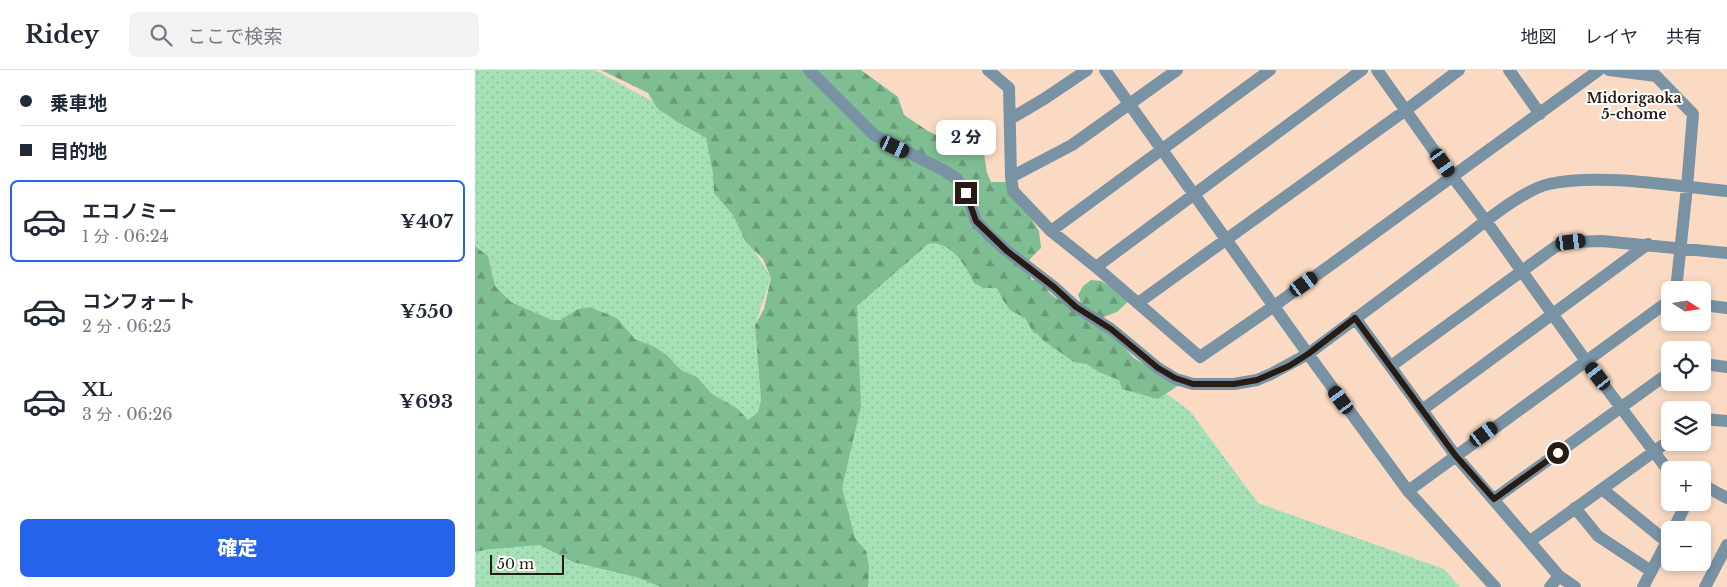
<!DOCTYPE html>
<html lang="ja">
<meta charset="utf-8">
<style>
body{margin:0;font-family:"Libre Baskerville","Noto Sans JP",serif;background:#f2f2f3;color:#1f2937;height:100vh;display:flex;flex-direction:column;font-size:19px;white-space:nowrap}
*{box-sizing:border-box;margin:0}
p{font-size:16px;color:#747a83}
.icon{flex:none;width:28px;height:28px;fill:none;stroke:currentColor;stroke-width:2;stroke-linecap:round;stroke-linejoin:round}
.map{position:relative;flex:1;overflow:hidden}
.panel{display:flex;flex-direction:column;background:#fff;width:475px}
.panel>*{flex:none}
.banner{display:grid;align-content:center;height:110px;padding:0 20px;background:#fff}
.needle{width:32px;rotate:102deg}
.buttons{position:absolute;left:1186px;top:211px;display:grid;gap:10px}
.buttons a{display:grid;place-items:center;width:50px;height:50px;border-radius:8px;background:#fff;box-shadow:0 2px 8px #0003;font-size:25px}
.scale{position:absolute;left:15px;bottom:12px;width:74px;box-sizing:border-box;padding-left:5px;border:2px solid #271b13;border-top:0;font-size:14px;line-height:18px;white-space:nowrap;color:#271b13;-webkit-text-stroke:4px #fff;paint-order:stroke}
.end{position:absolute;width:22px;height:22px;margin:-11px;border:6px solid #271b13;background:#fff;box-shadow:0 0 0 2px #fff}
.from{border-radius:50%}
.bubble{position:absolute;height:35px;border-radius:8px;background:#fff;box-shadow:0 2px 8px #0003;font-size:16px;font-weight:800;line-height:35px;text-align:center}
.car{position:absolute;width:15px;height:30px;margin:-15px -8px;border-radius:6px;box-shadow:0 0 4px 1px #0007;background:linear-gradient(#222 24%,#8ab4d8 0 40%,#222 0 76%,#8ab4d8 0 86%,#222 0)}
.banner b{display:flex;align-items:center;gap:18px;height:48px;font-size:19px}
.banner b+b{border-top:1px solid #e0e1e3}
.banner i{width:12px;height:12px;background:#1f2937}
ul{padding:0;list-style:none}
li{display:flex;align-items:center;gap:15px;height:82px;margin:0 10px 8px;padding:0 10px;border:2px solid transparent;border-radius:8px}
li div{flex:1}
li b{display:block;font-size:19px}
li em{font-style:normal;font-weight:800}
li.current{border-color:#2563eb}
li>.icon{width:45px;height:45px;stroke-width:1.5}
.button{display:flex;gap:10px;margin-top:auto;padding:10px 20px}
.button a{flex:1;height:58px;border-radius:8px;background:#2563eb;color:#fff;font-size:20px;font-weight:800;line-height:58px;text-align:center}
header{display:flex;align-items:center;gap:30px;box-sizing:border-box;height:70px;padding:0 25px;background:#fff;border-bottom:1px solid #e0e1e3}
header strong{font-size:24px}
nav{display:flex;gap:28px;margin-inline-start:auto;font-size:18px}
.search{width:350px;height:45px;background:#f2f2f3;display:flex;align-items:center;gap:12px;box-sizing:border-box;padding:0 18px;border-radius:8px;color:#747a83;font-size:19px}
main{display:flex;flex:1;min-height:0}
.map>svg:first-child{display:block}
</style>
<header>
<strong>Ridey</strong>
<div class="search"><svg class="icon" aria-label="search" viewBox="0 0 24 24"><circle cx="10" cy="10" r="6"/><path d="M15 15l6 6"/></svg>ここで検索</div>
<nav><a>地図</a><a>レイヤ</a><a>共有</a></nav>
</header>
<main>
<section class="panel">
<div class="banner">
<b><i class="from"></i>乗車地</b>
<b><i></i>目的地</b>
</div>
<ul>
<li class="current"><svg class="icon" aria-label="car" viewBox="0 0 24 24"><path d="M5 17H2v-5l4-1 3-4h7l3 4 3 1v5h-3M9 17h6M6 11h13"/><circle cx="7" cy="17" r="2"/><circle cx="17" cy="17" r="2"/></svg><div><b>エコノミー</b><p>1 分 · 06:24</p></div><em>¥407</em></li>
<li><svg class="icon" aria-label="car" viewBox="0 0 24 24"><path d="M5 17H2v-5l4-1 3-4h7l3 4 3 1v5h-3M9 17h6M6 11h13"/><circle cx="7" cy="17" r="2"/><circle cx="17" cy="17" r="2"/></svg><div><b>コンフォート</b><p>2 分 · 06:25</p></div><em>¥550</em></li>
<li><svg class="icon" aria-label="car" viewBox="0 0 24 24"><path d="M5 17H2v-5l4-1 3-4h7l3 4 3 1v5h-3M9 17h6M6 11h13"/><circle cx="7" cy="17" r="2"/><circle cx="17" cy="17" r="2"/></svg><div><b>XL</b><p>3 分 · 06:26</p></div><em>¥693</em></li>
</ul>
<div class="button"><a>確定</a></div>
</section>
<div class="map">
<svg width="1252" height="517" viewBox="0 0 1252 517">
<defs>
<pattern id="grass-dots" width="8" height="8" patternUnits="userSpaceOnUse" patternTransform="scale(1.25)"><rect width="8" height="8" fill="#a5e0b7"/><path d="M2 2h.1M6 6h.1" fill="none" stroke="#8ec09c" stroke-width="1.8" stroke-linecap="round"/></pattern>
<pattern id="forest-firs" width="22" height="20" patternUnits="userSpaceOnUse" patternTransform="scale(1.25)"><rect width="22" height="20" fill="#7fbe92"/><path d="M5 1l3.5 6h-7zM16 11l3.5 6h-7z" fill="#689a76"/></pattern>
</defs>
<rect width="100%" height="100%" fill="#fadac2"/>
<!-- grass -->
<path fill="url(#grass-dots)" d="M0 0H120L175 30 231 68 258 145 296 208 280 255 286 330 283 342 273 350 262 338 237 324 222 307 206 300 192 285 178 276 160 269 142 248 115 237 103 239 85 250H77L36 232 20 216 13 186 0 176Z
M456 149 715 341 783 433 969 499 985 517H385L349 434 371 226Z
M0 474 85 475 207 517H0Z"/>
<!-- forest -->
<path fill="url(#forest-firs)" d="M126 0H386L423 27 429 45 453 61 472 70 484 63 497 61 507 70 512 103 516 112H533L564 161 566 178 555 189 550 200 557 210 565 209C570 217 576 227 585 230 592 231 599 230 606 232L603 225 608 216 616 210 626 211 656 229 642 242 631 246 624 251 659 288 704 315 683 329 647 319 644 310 624 302 612 294 599 292 569 271 562 264 558 262 550 248 535 240 528 230 522 218H509L499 213C491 196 476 170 453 174L382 236 386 336 367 418 380 468 391 481 394 496 393 517H186L161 507 98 492 65 475 15 479 0 482V176L13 186 20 216 36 232 77 250H85L103 239 115 237 142 248 160 269 178 276 192 285 206 300 222 307 237 324 262 338 273 350 283 342 286 330 280 255 289 239 296 208 288 189 271 172 258 145 239 123 238 103 231 68 201 51 182 38 173 23Z"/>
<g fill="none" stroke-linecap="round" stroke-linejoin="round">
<!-- minor -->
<path stroke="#7993a5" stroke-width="12" d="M334 0 399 65 470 101 482 109 491 123 501 151 514 165 532 181 579 217 601 237 636 259 683 298 701 309 718 314H759L782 310 796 304 833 284C883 247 932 210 982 173 1005 156 1047 120 1074 114 1127 103 1198 116 1252 121
M513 0 534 18 536 107 538 121 576 161 621 197 887 0
M630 0 833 284 933 421 1020 517
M902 0 977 106 1011 151 1111 291 1192 399 1195 400
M1034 0 1065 44
M1134 0 1181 6 1218 44 1212 117 1201 220
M535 49 569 29 612 0
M536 107 597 75 702 0
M576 161 795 0
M621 197 725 287 799 236 1124 0
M663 233 931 40 984 0
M1228 235 1252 238
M880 248 980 385 1084 506 1100 517
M1228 294 1252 297
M916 296 1080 177 1096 172 1127 171 1252 183
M947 340 1173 174
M1228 349 1252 351
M1228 415 1252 428
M1127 419 1192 472
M933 421 1191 233H1195
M1019 429 1195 302
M1100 438 1123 466 1176 501
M1198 460 1212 432
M1055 471 1195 370
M1075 517 1084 506
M1168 517 1195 466
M1230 517 1252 475"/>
</g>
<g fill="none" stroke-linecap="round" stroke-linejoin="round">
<!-- route -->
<path stroke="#271b13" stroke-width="6" d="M491 123 501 151 532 181 579 217 601 237 636 259 683 298 700 308 718 314H759L782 310 814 296 833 284 880 248 980 385 1019 429 1083 383"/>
</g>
<g text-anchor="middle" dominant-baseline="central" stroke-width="4" stroke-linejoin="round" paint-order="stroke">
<!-- neighbourhood labels -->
<g font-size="14" font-weight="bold" fill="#271b13" stroke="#fff">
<text x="1159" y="28">Midorigaoka<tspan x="1159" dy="16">5-chome</tspan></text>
</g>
</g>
</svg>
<div class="buttons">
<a><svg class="needle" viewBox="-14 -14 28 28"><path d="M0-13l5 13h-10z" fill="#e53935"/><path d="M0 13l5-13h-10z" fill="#747a83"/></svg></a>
<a><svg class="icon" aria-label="locate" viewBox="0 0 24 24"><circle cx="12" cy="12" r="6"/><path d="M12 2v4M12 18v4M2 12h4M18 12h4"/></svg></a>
<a><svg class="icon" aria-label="layers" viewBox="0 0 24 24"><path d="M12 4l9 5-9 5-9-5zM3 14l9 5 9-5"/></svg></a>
<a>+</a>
<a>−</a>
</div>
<div class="scale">50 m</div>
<i class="end from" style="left:1083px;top:383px"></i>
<i class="end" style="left:491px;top:123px"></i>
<div class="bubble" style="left:461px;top:50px;width:60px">2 分</div>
<i class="car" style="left:420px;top:77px;rotate:115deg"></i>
<i class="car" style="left:968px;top:93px;rotate:145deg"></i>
<i class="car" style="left:1096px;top:172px;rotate:83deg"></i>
<i class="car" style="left:829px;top:214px;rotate:54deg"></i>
<i class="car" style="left:1123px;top:306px;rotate:323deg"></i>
<i class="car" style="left:866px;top:330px;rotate:324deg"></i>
<i class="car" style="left:1009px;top:364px;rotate:54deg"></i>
</div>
</main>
